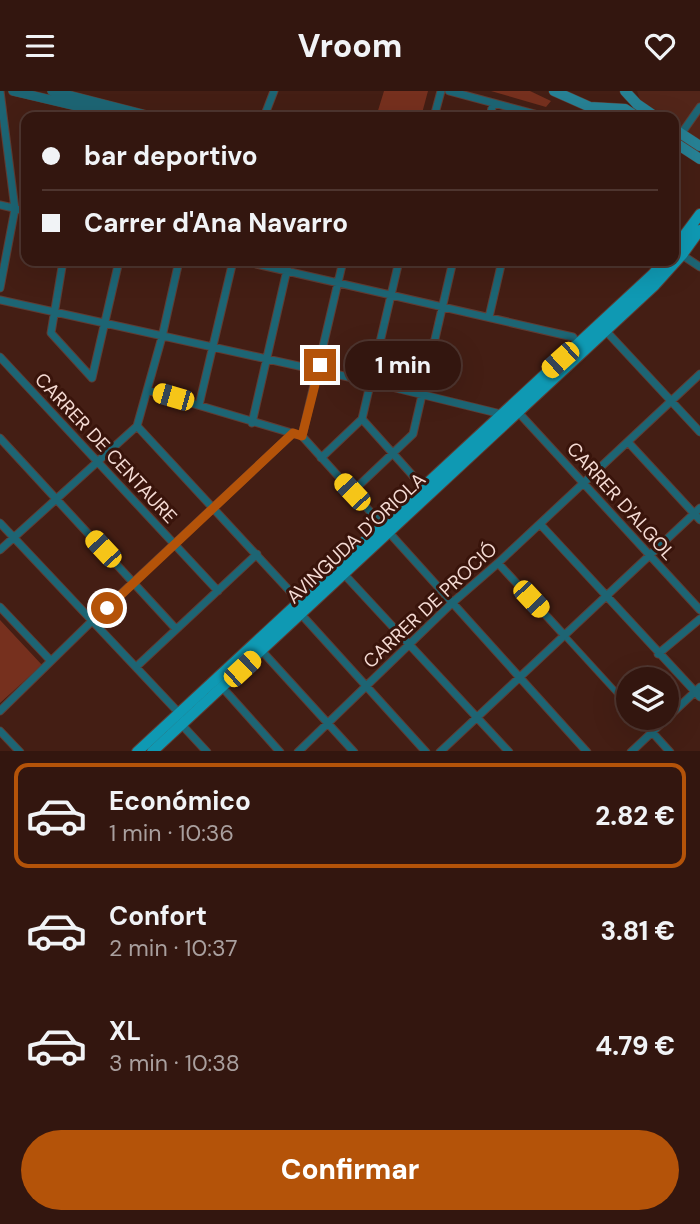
<!DOCTYPE html>
<html lang="es">
<meta charset="utf-8">
<style>
body{margin:0;font-family:"DM Sans",sans-serif;background:#3b1f18;color:#f1f3f6;height:100vh;display:flex;flex-direction:column;font-size:26px;white-space:nowrap}
*{box-sizing:border-box;margin:0}
p{font-size:23px;color:#a99f9e}
.icon{flex:none;width:38px;height:38px;fill:none;stroke:currentColor;stroke-width:2;stroke-linecap:round;stroke-linejoin:round}
.map{position:relative;height:660px;overflow:hidden}
.details{display:flex;flex-direction:column;background:#33160f;flex:1}
.details>*{flex:none}
.banner{position:absolute;left:21px;top:21px;width:658px;height:154px;border-radius:14px;box-shadow:0 7px 28px #0002,0 0 0 2px #4e352f;display:grid;align-content:center;height:154px;padding:0 21px;background:#33160f}
.buttons{position:absolute;left:616px;top:576px;display:grid;gap:14px}
.buttons a{display:grid;place-items:center;width:63px;height:63px;border-radius:50%;background:#33160f;box-shadow:0 7px 28px #0002,0 0 0 2px #4e352f;font-size:35px}
.end{position:absolute;width:32px;height:32px;margin:-16px;border:9px solid #b45309;background:#fff;box-shadow:0 0 0 4px #fff}
.from{border-radius:50%}
.bubble{position:absolute;height:49px;border-radius:24px;background:#33160f;box-shadow:0 7px 28px #0002,0 0 0 2px #4e352f;font-size:23px;font-weight:800;line-height:49px;text-align:center}
.car{position:absolute;width:21px;height:42px;margin:-21px -10px;border-radius:9px;box-shadow:0 0 5px 2px #0007;background:linear-gradient(#f5c518 24%,#345 0 40%,#f5c518 0 76%,#345 0 86%,#f5c518 0)}
.banner b{display:flex;align-items:center;gap:24px;height:66px;font-size:26px}
.banner b+b{border-top:2px solid #4e352f}
.banner i{width:18px;height:18px;background:#f1f3f6}
ul{padding:12px 0 0;list-style:none}
li{display:flex;align-items:center;gap:21px;height:105px;margin:0 14px 10px;padding:0 7px;border:4px solid transparent;border-radius:14px}
li div{flex:1}
li b{display:block;font-size:26px}
li em{font-style:normal;font-weight:800}
li.active{border-color:#b45309}
li>.icon{width:63px;height:63px;stroke-width:1.5}
.button{display:flex;gap:14px;margin-top:auto;padding:14px 21px}
.button a{flex:1;height:80px;border-radius:42px;background:#b45309;color:#fff;font-size:28px;font-weight:800;line-height:80px;text-align:center}
header{display:flex;justify-content:space-between;align-items:center;height:91px;padding:0 21px;background:#33160f;font-size:32px;font-weight:800}
.map>svg:first-child{display:block}
</style>
<header><svg class="icon" aria-label="menu" viewBox="0 0 24 24"><path d="M4 6h16M4 12h16M4 18h16"/></svg>Vroom<svg class="icon" aria-label="heart" viewBox="0 0 24 24"><path d="M12 20l-8-8c-3-5 5-10 8-4 3-6 11-1 8 4z"/></svg></header>
<div class="map">
<svg width="700" height="661" viewBox="0 0 700 661">
<rect width="100%" height="100%" fill="#441e14"/>
<!-- built -->
<path fill="#522519" d="M637 0H700V49L674 32V26H666L640 9Z"/>
<!-- green -->
<path fill="#76301e" d="M384 0H428L421 26H376Z
M491 0H530L551 10 546 16Z
M0 529 42 574 0 612Z"/>
<g fill="none" stroke-linecap="round" stroke-linejoin="round">
<defs>
<path id="pedestrian" d="M564 544 628 614
M639 626 652 641"/>
<path id="minor" d="M449 0 546 26
M264 26 274 0
M434 26 441 0
M490 26 493 12
M681 43 700 16
M0 114 26 120
M674 163 682 164 700 176
M63 170 51 242 92 287
M243 170 573 246 578 253
M0 197 15 118 0 0
M0 209 371 291 501 323
M489 226 502 170
M606 240 700 341
M0 266 218 500
M92 287 119 170
M147 299 295 343
M199 314 233 170
M518 321 700 519
M362 328 423 396
M252 332 289 170
M137 335 299 510
M137 335 162 246 179 170
M302 345 587 661
M302 345 343 170
M0 347 176 538
M628 351 700 429
M321 367 362 328 399 170
M352 401 413 343 453 170
M0 432 179 622 182 634 207 661
M540 433 700 606
M0 459 137 335
M498 472 564 544
M343 482 509 661
M0 516 51 570
M300 522 426 661
M261 559 354 661
M658 563 700 528
M136 576 257 463
M222 596 280 661
M0 620 92 530 293 342
M0 640 20 661
M652 641 670 661
M298 661 452 512 498 472 700 283
M440 661 700 417
M631 661 700 596"/>
<path id="tertiary" d="M13 0 123 26
M52 0 154 26"/>
<path id="secondary" d="M554 0 590 16 625 18 637 26
M625 0 637 13 656 26
M674 38 700 55
M674 51 700 68"/>
<path id="primary" d="M674 158 700 123
M137 661 653 183 664 170
M152 661 655 194 682 164 700 139"/>
</defs>
<!-- pedestrian casing -->
<use href="#pedestrian" stroke="#603c33" stroke-width="7"/>
<!-- minor casing -->
<use href="#minor" stroke="#603c33" stroke-width="9"/>
<!-- tertiary casing -->
<use href="#tertiary" stroke="#603c33" stroke-width="10"/>
<!-- secondary casing -->
<use href="#secondary" stroke="#603c33" stroke-width="11"/>
<!-- primary casing -->
<use href="#primary" stroke="#603c33" stroke-width="12"/>
<!-- pedestrian -->
<use href="#pedestrian" stroke="#1d6574" stroke-width="5"/>
<!-- minor -->
<use href="#minor" stroke="#1d6574" stroke-width="7"/>
<!-- tertiary -->
<use href="#tertiary" stroke="#1d6574" stroke-width="9"/>
<!-- secondary -->
<use href="#secondary" stroke="#278295" stroke-width="10"/>
<!-- primary -->
<use href="#primary" stroke="#0f99b3" stroke-width="10"/>
</g>
<g fill="none" stroke-linecap="round" stroke-linejoin="round">
<!-- route -->
<path stroke="#b45309" stroke-width="9" d="M107 517 293 342 302 345 320 274"/>
</g>
<g text-anchor="middle" dominant-baseline="central" stroke-width="6" stroke-linejoin="round" paint-order="stroke">
<!-- street labels -->
<g font-size="19" fill="#f5dbd4" stroke="#39140b">
<text transform="translate(106 357) rotate(47)">CARRER DE CENTAURE</text>
<text transform="translate(621 410) rotate(48)">CARRER D'ALGOL</text>
<text transform="translate(356 447) rotate(-43)">AVINGUDA D'ORIOLA</text>
<text transform="translate(430 514) rotate(-43)">CARRER DE PROCIÓ</text>
</g>
</g>
</svg>
<div class="buttons">
<a><svg class="icon" aria-label="layers" viewBox="0 0 24 24"><path d="M12 4l9 5-9 5-9-5zM3 14l9 5 9-5"/></svg></a>
</div>
<i class="end from" style="left:107px;top:517px"></i>
<i class="end" style="left:320px;top:274px"></i>
<div class="bubble" style="left:345px;top:250px;width:116px">1 min</div>
<i class="car" style="left:560px;top:269px;rotate:228deg"></i>
<i class="car" style="left:173px;top:306px;rotate:286deg"></i>
<i class="car" style="left:352px;top:401px;rotate:317deg"></i>
<i class="car" style="left:103px;top:458px;rotate:317deg"></i>
<i class="car" style="left:531px;top:508px;rotate:137deg"></i>
<i class="car" style="left:242px;top:578px;rotate:47deg"></i>
<div class="banner">
<b><i class="from"></i>bar deportivo</b>
<b><i></i>Carrer d'Ana Navarro</b>
</div>
</div>
<section class="details">
<ul>
<li class="active"><svg class="icon" aria-label="car" viewBox="0 0 24 24"><path d="M5 17H2v-5l4-1 3-4h7l3 4 3 1v5h-3M9 17h6M6 11h13"/><circle cx="7" cy="17" r="2"/><circle cx="17" cy="17" r="2"/></svg><div><b>Económico</b><p>1 min · 10:36</p></div><em>2.82 €</em></li>
<li><svg class="icon" aria-label="car" viewBox="0 0 24 24"><path d="M5 17H2v-5l4-1 3-4h7l3 4 3 1v5h-3M9 17h6M6 11h13"/><circle cx="7" cy="17" r="2"/><circle cx="17" cy="17" r="2"/></svg><div><b>Confort</b><p>2 min · 10:37</p></div><em>3.81 €</em></li>
<li><svg class="icon" aria-label="car" viewBox="0 0 24 24"><path d="M5 17H2v-5l4-1 3-4h7l3 4 3 1v5h-3M9 17h6M6 11h13"/><circle cx="7" cy="17" r="2"/><circle cx="17" cy="17" r="2"/></svg><div><b>XL</b><p>3 min · 10:38</p></div><em>4.79 €</em></li>
</ul>
<div class="button"><a>Confirmar</a></div>
</section>
